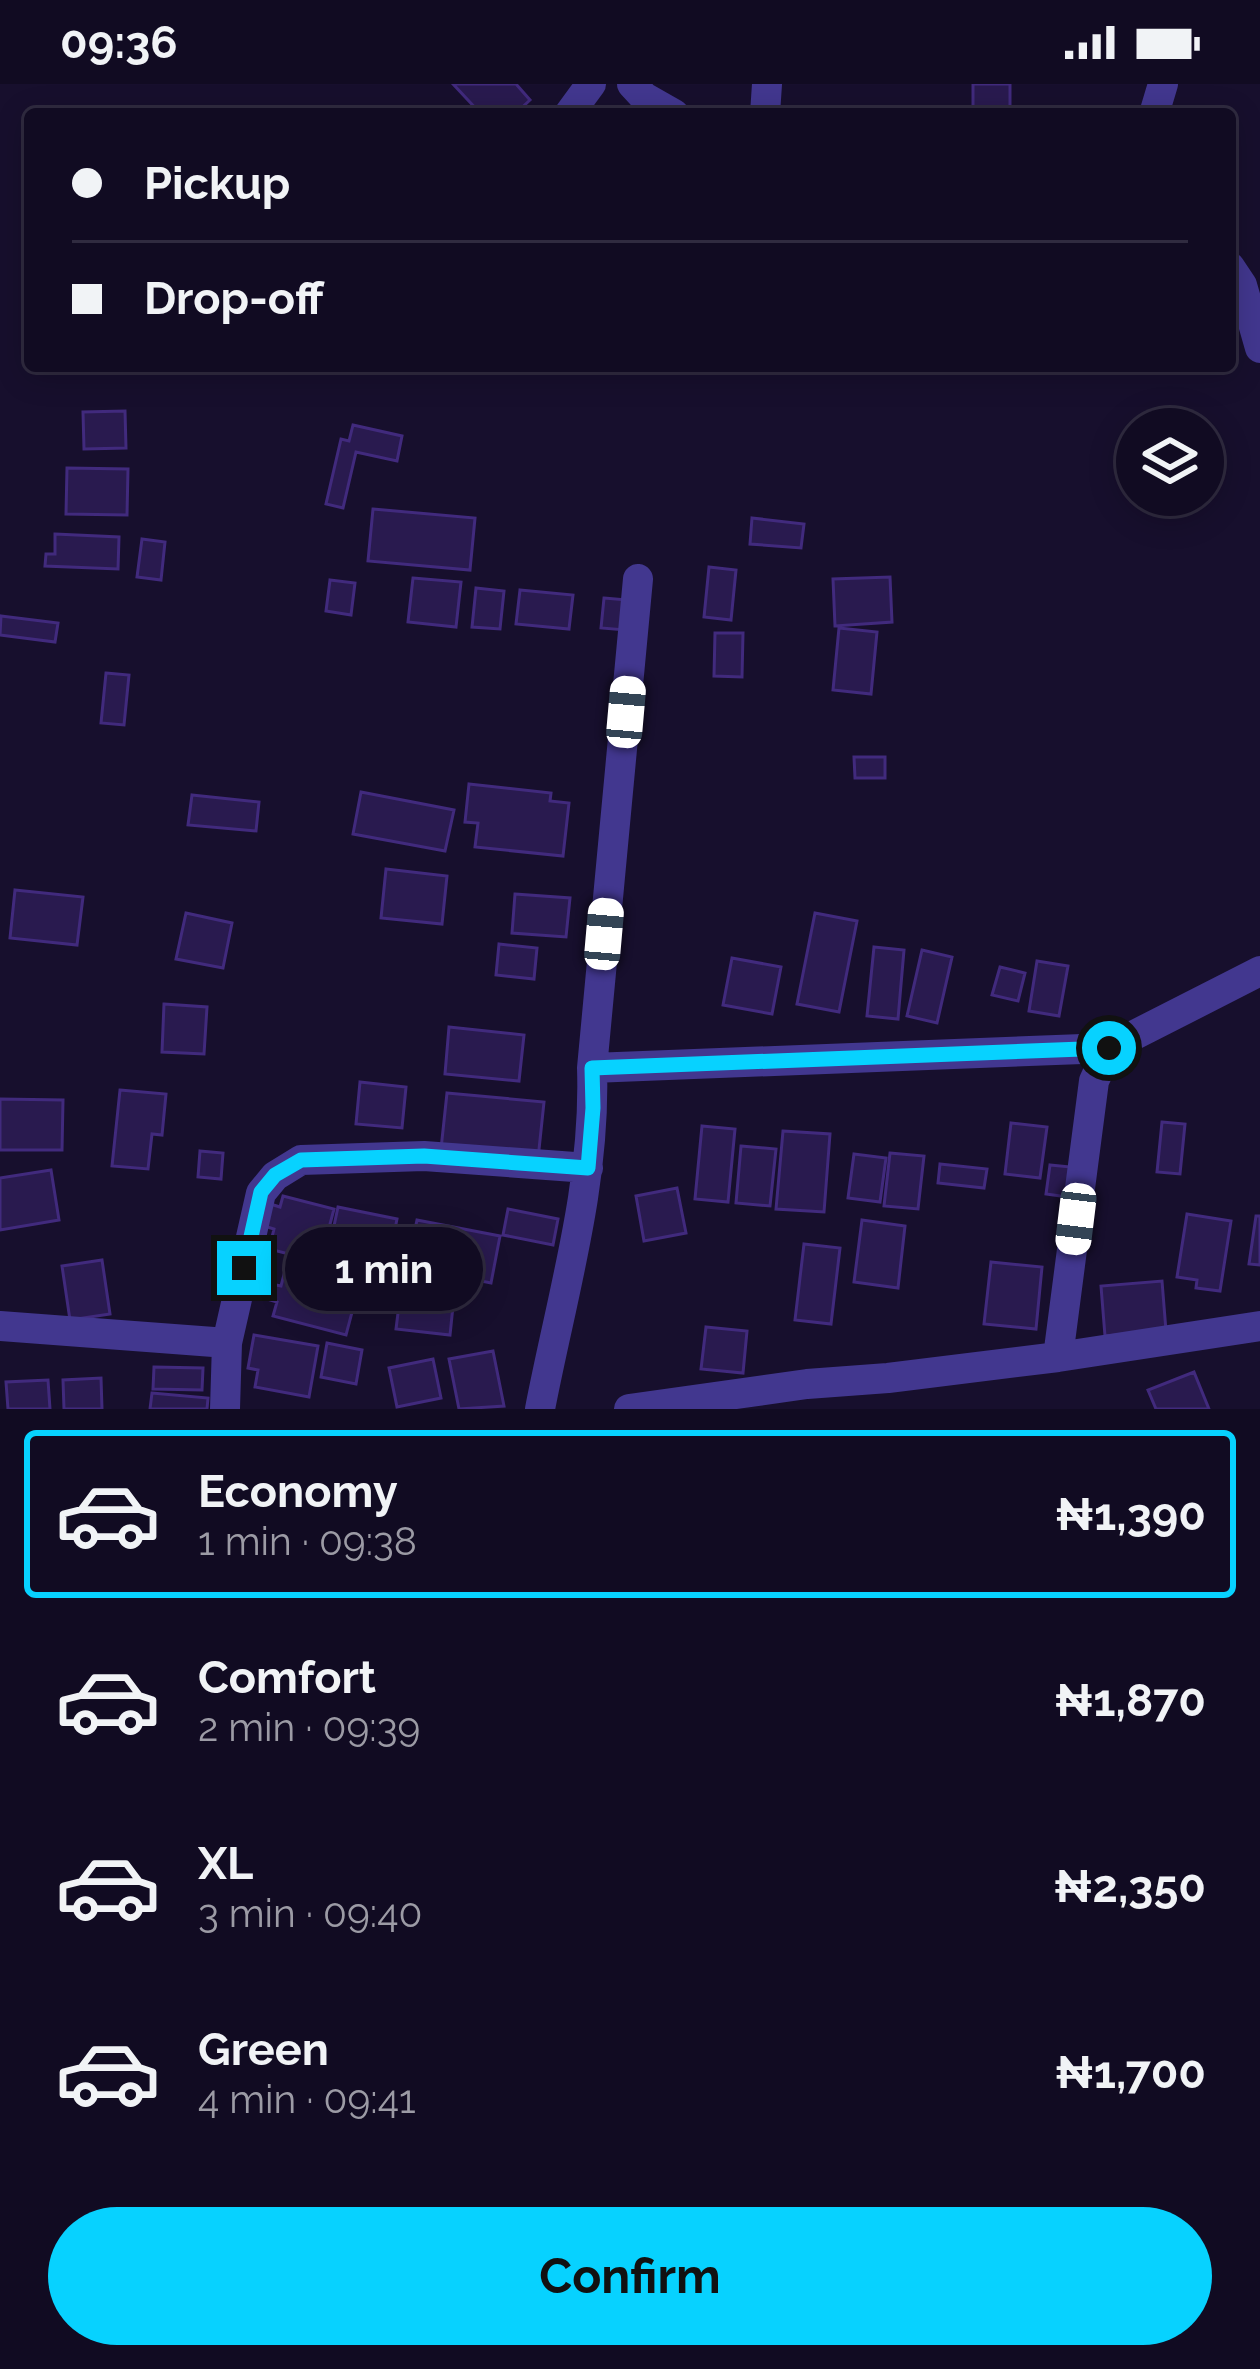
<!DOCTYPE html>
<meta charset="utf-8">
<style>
body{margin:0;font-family:Raleway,sans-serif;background:#1e192f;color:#f1f3f6;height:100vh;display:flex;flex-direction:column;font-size:45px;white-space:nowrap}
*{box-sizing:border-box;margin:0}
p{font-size:39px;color:#9c9ba5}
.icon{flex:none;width:66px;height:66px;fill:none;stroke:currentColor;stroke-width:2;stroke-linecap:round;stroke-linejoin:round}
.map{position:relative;height:1325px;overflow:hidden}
.panel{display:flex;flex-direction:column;background:#110b22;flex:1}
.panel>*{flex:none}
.top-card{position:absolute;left:24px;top:24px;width:1212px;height:264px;border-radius:12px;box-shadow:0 6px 30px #0003,0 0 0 3px #302b40;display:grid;align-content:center;height:264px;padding:0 48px;background:#110b22}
.fabs{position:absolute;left:1116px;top:324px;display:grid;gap:24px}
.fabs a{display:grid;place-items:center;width:108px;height:108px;border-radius:50%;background:#110b22;box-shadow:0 6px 30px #0003,0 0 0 3px #302b40;font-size:60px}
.end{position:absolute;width:54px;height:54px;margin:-27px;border:15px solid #07d2ff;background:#111;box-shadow:0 0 0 6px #111}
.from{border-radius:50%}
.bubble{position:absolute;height:84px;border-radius:42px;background:#110b22;box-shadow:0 6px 30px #0003,0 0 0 3px #302b40;font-size:39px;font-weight:700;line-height:84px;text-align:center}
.car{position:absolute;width:36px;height:72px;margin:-36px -18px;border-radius:15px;box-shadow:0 0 9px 3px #0007;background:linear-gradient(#fff 24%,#345 0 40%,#fff 0 76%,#345 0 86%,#fff 0)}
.top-card b{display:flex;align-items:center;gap:42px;height:114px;font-size:45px}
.top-card b+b{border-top:3px solid #302b40}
.top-card i{width:30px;height:30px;background:#f1f3f6}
ul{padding:21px 0 0;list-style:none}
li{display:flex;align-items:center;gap:36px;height:168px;margin:0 24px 18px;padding:0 24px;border:6px solid transparent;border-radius:12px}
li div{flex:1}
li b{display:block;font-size:45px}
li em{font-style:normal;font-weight:700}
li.active{border-color:#07d2ff}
li>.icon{width:108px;height:108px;stroke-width:1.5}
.primary-button{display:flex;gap:24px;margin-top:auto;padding:24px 48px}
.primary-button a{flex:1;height:138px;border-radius:72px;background:#07d2ff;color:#111;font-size:48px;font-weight:700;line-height:138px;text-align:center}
.status{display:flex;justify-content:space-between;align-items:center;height:84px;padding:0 60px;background:#110b22;direction:ltr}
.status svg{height:33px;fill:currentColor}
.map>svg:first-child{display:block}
</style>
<div class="status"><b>09:36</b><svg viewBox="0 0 49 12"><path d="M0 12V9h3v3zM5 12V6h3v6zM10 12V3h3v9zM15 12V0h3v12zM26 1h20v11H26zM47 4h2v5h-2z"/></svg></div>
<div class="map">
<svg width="1260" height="1325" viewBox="0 0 1260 1325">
<rect width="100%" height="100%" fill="#170f2d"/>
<!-- building -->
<path fill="#291a4f" stroke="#412a7d" stroke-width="3" d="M453 0H516L530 16 515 30H481Z
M973 0H1010V30H973Z
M125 327 126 364 84 365 83 328Z
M353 341 402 352 397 377 356 368 343 424 326 420 341 355 349 357Z
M67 384 128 385 127 431 66 430Z
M373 425 475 434 470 486 368 477Z
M752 434 804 440 801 464 750 460Z
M55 450 119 453 118 485 45 482 46 470H55Z
M142 455 165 458 161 496 137 493Z
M709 483 736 486 731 536 704 533Z
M890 493 892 538 835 542 833 495Z
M413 494 461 498 456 543 408 538Z
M330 496 355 499 351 531 326 527Z
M476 504 504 507 500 545 472 543Z
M520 506 573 511 569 545 516 540Z
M604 514 628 516 625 546 601 544Z
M1 532 58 539 55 558 0 551Z
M839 544 877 548 871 610 833 606Z
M715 549H743L742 593 714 592Z
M106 589 129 591 124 641 101 639Z
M854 673H885V694H855Z
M469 700 551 709 550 717 569 719 563 772 475 763 478 739 465 738Z
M361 708 454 726 445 767 353 750Z
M192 711 259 718 256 747 188 741Z
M386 785 447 792 442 840 381 834Z
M15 806 83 813 77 861 10 854Z
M515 810 570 814 566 853 512 849Z
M186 829 232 839 223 884 176 875Z
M815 829 857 837 839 928 797 920Z
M499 860 537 864 534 895 496 891Z
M874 863 904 866 898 935 867 932Z
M922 866 952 873 937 939 907 932Z
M732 874 781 883 772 930 723 921Z
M1037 877 1068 882 1059 932 1029 927Z
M1000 883 1025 889 1018 917 992 911Z
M164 920 207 923 204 970 162 968Z
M449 943 524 951 519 997 445 990Z
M360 998 406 1003 402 1044 356 1040Z
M120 1006 166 1010 162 1051 152 1050 148 1085 112 1082Z
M447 1009 544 1018 538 1075 441 1065Z
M0 1015 63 1016 62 1066H0Z
M1162 1038 1185 1040 1180 1090 1157 1088Z
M1011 1039 1047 1043 1040 1094 1005 1090Z
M702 1042 735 1045 728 1118 695 1115Z
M783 1047 830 1050 824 1128 776 1125Z
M741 1062 776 1065 770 1122 736 1119Z
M200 1067 223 1069 221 1095 198 1093Z
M890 1069 924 1072 918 1125 884 1122Z
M854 1070 886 1074 880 1118 848 1114Z
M940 1080 987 1085 984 1104 938 1099Z
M1050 1081 1071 1083 1068 1113 1046 1110Z
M51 1086 59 1136 0 1146V1094Z
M677 1104 686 1149 644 1157 636 1112Z
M283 1112 334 1125 320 1178 269 1165 274 1145 261 1141 267 1119 280 1123Z
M338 1123 397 1135 387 1186 327 1175Z
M508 1125 558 1135 553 1161 503 1151Z
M1187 1130 1231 1137 1220 1207 1196 1204 1197 1196 1177 1193Z
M1256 1132H1260V1181L1249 1180Z
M417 1136 500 1152 491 1199 407 1182Z
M862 1136 905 1142 898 1204 854 1198Z
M804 1160 840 1164 831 1240 795 1236Z
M102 1176 110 1230 70 1236 62 1182Z
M991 1178 1042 1183 1036 1245 984 1240Z
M287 1179 360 1198 346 1251 273 1232 277 1218 267 1215 271 1200 281 1202Z
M402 1197 455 1203 450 1251 396 1245Z
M1162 1197 1166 1247 1105 1252 1101 1202Z
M706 1243 747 1247 743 1289 701 1285Z
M254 1251 318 1262 309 1313 255 1303 258 1286 248 1284Z
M327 1259 362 1266 356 1300 321 1293Z
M493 1267 504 1322 459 1325 449 1275Z
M433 1275 441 1314 397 1323 389 1284Z
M154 1283 203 1284 202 1306 153 1305Z
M1194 1288 1209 1325H1156L1148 1306Z
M101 1294 102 1325H64L63 1296Z
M48 1296 50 1325H8L6 1298Z
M152 1309 208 1314 207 1325H150Z"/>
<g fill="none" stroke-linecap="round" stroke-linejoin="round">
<!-- minor -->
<path stroke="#42378f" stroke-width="30" d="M632 0 644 13 674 30
M569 30 591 0
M765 30 767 0
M1154 30 1163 0
M1230 183 1242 201 1260 264
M592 984 1109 964
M0 1242 227 1259
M1058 1273 1094 997 1109 964 1260 887
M225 1325 227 1259 261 1109 275 1092 301 1076 424 1072 588 1084
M540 1325C562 1211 596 1101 592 984L638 495
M629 1325 807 1300 888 1294 1058 1273 1260 1242"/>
</g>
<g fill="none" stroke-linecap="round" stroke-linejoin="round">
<!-- route -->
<path stroke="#07d2ff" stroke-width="15" d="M244 1184 261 1108 275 1091 301 1076 424 1072 588 1084 593 1024 592 984 1109 964"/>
</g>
</svg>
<div class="fabs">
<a><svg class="icon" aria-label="layers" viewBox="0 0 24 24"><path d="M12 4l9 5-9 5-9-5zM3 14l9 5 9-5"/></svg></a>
</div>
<i class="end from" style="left:1109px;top:964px"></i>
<i class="end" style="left:244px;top:1184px"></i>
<div class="bubble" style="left:285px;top:1143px;width:198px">1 min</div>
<i class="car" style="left:626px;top:628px;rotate:5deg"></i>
<i class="car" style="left:604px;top:850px;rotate:5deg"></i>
<i class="car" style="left:1076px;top:1135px;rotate:187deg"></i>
<div class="top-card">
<b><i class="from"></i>Pickup</b>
<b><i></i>Drop-off</b>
</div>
</div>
<section class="panel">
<ul>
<li class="active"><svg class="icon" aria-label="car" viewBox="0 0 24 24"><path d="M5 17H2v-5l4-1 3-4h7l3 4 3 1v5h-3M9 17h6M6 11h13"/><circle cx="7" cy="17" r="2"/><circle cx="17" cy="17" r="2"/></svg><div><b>Economy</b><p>1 min · 09:38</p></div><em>₦1,390</em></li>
<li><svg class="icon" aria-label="car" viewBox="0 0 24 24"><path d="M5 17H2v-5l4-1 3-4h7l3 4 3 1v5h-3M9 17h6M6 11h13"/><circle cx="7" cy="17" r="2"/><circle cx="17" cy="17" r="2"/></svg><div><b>Comfort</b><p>2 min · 09:39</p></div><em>₦1,870</em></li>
<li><svg class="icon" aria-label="car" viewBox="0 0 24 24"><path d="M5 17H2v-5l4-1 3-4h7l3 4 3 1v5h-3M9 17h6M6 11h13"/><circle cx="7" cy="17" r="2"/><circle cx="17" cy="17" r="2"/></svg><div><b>XL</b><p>3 min · 09:40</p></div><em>₦2,350</em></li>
<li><svg class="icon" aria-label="car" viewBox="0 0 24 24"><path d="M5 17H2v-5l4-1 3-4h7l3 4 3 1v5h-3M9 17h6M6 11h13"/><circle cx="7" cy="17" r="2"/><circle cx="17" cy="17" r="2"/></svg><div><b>Green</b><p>4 min · 09:41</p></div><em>₦1,700</em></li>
</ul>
<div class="primary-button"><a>Confirm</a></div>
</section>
